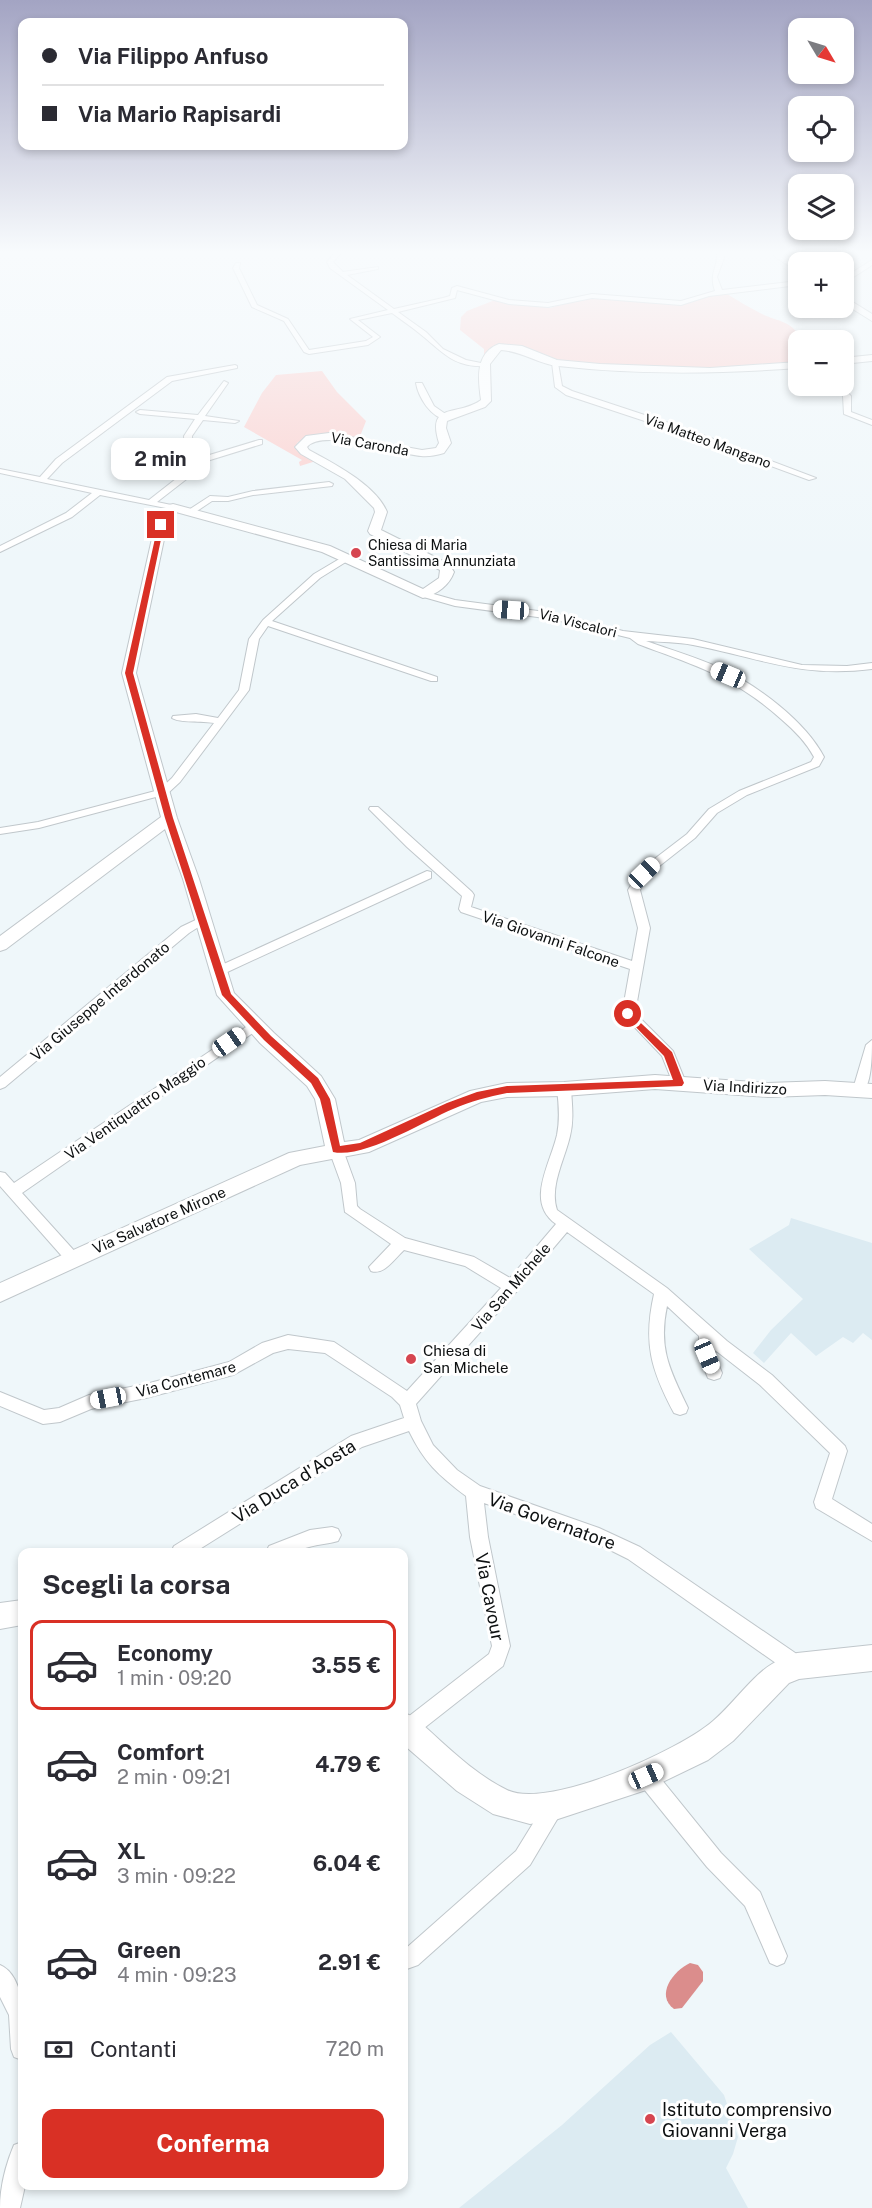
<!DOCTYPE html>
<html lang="it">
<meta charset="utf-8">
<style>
body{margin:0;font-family:"Public Sans",sans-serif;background:#f7f7f7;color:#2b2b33;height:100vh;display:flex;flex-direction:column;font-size:22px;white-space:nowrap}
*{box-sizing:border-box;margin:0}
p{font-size:20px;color:#7c7c81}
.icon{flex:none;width:33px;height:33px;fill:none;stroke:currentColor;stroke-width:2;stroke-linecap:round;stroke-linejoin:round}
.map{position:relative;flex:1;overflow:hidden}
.panel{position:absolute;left:18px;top:1548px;width:390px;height:642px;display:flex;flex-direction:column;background:#fff;border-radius:12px;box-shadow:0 3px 9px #0003}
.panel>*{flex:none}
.banner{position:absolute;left:18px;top:18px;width:390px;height:132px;border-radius:12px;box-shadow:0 3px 9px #0003;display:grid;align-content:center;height:132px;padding:0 24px;background:#fff}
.needle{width:39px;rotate:128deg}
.controls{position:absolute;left:788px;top:18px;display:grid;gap:12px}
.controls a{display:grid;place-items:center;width:66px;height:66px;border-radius:12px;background:#fff;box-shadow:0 3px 9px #0003;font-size:30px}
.end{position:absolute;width:27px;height:27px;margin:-14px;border:8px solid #d93025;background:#fff;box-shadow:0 0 0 3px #fff}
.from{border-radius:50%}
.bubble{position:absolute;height:42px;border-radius:12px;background:#fff;box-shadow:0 3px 9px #0003;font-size:20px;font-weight:700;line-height:42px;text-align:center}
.car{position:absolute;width:18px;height:36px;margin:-18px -9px;border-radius:8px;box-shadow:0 0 4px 2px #0007;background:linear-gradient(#fff 24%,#345 0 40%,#fff 0 76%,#345 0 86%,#fff 0)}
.banner b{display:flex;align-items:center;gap:21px;height:57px;font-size:22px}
.banner b+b{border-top:2px solid #e1e1e2}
.banner i{width:15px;height:15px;background:#2b2b33}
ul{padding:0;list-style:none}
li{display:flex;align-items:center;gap:18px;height:90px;margin:0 12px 9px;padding:0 12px;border:3px solid transparent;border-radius:12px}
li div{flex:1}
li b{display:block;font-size:22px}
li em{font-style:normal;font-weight:700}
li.selected{border-color:#d93025}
li>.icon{width:54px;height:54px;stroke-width:1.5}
h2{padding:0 24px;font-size:27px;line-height:72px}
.pay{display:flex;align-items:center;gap:15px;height:66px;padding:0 24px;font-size:22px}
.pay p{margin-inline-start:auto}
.button{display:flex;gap:12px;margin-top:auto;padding:12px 24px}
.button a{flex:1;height:69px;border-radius:12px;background:#d93025;color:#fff;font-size:24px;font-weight:700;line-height:69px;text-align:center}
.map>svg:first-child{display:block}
</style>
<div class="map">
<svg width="872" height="2208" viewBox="0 0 872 2208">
<rect width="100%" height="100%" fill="#eff7fa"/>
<!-- built -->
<path fill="#dcebf2" d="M791 1218 872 1243V1340L863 1333 853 1343 843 1337 816 1356 791 1333 764 1363 753 1353 771 1330 803 1299 749 1249 789 1225Z
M671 2032 724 2095 738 2137 733 2154 726 2168 748 2208H459L562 2125 650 2045Z"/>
<!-- green -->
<path fill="#fccfcd" d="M727 294C738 301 749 307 760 313 777 322 793 320 801 340H798V363C722 369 645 374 569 362 538 357 512 331 484 355V349L460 330 461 317 467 311 495 300 550 308 588 297 678 304 710 295Z
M322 371 337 392 366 421 359 439C341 436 313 431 297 443L296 450 316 461 300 466 299 462 302 460 244 427 262 393 276 375Z"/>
<!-- water -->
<path fill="#db8d8c" d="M690 1963 698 1965 703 1972V1981L682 2008 674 2009C655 1995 673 1971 690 1963Z"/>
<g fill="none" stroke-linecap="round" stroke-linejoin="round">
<defs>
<path id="street" d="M336 252H342L333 262 343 272 378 267V269L347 275 394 309 443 298 450 296 452 288 457 286 509 300 548 303 592 294 681 301 715 291C708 271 720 267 716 252H722L724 258 717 277 722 290 798 281V285L709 296 681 305 592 298 548 307 509 304 457 290 455 298 398 312 426 332 443 349 466 360 486 364V366C453 368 442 351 419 333 411 326 401 320 392 313L358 320 380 337 368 345 309 354 304 352 284 321 252 307 233 268 236 263H240L239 268 257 305 288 319 309 350 366 341 373 337 350 319 388 310 330 268 327 262Z
M872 260V265L852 278 843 280V276L848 275Z
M555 361 558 363 562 386 572 391 687 429 816 478 809 480 681 433 566 395 555 387 552 363Z
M235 365 237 366V368L172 381 62 463 47 479 149 500 186 471 184 436 195 419 140 414 136 412 140 410 198 415 224 381 228 383 205 416 239 421 235 423 203 420 192 436 193 460 259 440H262V444L194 465 193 474 157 502 176 506V510L100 495 72 517 0 552V546L66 513 92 493 0 473V469L40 477 56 459 167 377Z
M416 383H422L434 406 447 415V419C431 419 418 396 416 383Z
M834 386H841L851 396V412L872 420V425L844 414 843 396Z
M329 482 333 484 332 486 253 495 228 501H212L191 515 184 513 210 496 228 497 253 491Z
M346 555 350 558 349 560 320 578 272 621 437 677V681H431L268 626 259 639 249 690 180 782 167 794 39 828 0 834V828L38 822 159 790 172 778 214 723C203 721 179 723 172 718L173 716 196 714 218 718 239 690 249 639 263 620 314 574Z
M423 591 455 600 553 613 623 631 693 639 802 665 847 666 872 663V669C800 678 760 658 693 645 677 642 662 642 646 641 671 650 696 657 720 668 757 685 805 721 824 757L819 766 747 795 717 813 695 838 648 875 640 890 650 928 635 1013 673 1051 686 1083 684 1086H674L662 1056 622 1014 630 969 461 912 459 909 462 896 407 847 369 809 370 807H378L472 892 474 895 471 907 632 961 638 928 628 890 640 870 687 834 709 809 739 791 811 762 814 757C806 742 794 730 781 719 733 676 696 666 638 644L630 638 552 619 455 606 420 596 418 594Z
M427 871 431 872V878L223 974 219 975 213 971 215 968Z
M202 917 208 921 189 933 5 1087 0 1089V1077L181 927Z
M255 1021 261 1025 260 1028 22 1193 78 1255 80 1259 78 1263 73 1265 68 1263 0 1186V1172L5 1173 14 1183Z
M872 1040C872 1054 872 1089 860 1094L853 1089 866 1045Z
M564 1084 571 1089C572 1105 574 1120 570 1136 565 1159 549 1186 557 1210L667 1288 727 1341 772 1375 845 1446 847 1451 832 1499 872 1524V1541L816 1508 814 1502 830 1453 760 1385 715 1350V1356L722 1373 720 1378 714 1380 708 1378 699 1356V1336L667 1306C658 1349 670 1370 688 1408L686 1413 680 1415 674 1413C651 1370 643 1343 654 1294L567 1232 517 1291 416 1404 421 1421 433 1445 457 1470 480 1486 599 1528 640 1547 804 1659 806 1666 804 1673 797 1675 790 1673 628 1559 594 1542 484 1503 488 1537 510 1646 503 1666 414 1736 407 1738 404 1737V1720L489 1654 492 1646 470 1537 466 1496C438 1475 424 1462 409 1431L362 1447 195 1552H171L174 1546 351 1436 404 1418 400 1405 392 1397 325 1353 288 1349 273 1353 233 1375 146 1398 91 1409 60 1422 43 1424 0 1406V1392L44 1410 59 1408 89 1395 146 1384 229 1362 262 1343 288 1335 334 1342 407 1391 501 1288 465 1266 404 1250C395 1258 384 1276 371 1271L369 1267 391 1244 345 1212 341 1183 329 1150 331 1146H341L343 1150 355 1183 357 1206 360 1209 405 1238 474 1257 510 1278 556 1224C525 1202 550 1165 557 1135 560 1120 559 1105 557 1089Z
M332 1527 338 1529 341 1535 338 1541C329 1544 319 1544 309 1547 292 1552 284 1554 266 1552L269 1546 310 1530Z
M646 1766 653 1769 721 1853 760 1892 787 1956 784 1963 777 1966 770 1963 745 1906 707 1867 639 1783 636 1776 639 1769Z
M555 1796 562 1799 565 1806 530 1865 418 1965 404 1970V1950L516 1851 548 1799Z
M0 1965C28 1977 25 2035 22 2060L14 2057 11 2049 9 2015 0 1997Z
M22 2142V2186H25L20 2208H0C0 2187 6 2164 14 2145Z"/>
<path id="secondary" d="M774 252H782L798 265V272L774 256Z
M843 296 872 314V321L843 303Z
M499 344 522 346 557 360 600 364 710 368 798 362V368C717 374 639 375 558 366 538 364 522 351 501 350L490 364 491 401 485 407 447 421 446 428 451 443 444 453C437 455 428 457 421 456 396 454 323 428 307 447L309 450C333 463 376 485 387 512L381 530 449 564 454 572C449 586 437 594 423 598L322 552 176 512 167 525 136 673 177 818 199 879 234 993 274 1033 321 1076 335 1099 344 1142 359 1140 470 1091 507 1083 564 1082 655 1075 768 1083 825 1081 872 1084V1098L825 1095 768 1097 655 1089 564 1096 507 1097 481 1102 369 1152 300 1165 0 1302V1283L289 1153 325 1146 315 1099 307 1086 260 1043 217 995 183 879 165 829 6 949 0 951V936L161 817 122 673 155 525 169 505 173 504 330 546 423 589 439 578 440 570 370 534 368 531 375 512 374 508 345 479 301 454 295 447 306 436 329 433 422 450 436 448 439 443C426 401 458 417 481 400 478 379 475 353 499 344Z
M872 355V361L843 364V358Z
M22 1600V1625L0 1629V1603Z
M872 1645V1671L799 1679 789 1683 733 1741 708 1760 646 1790 555 1820 530 1824 493 1814 457 1791 404 1745V1713L414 1717C443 1742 472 1773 507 1790 548 1810 680 1750 713 1721 732 1705 752 1676 772 1664 780 1659 789 1656 797 1653Z"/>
</defs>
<!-- street casing -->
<use href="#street" stroke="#c0c7cb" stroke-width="2"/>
<!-- secondary casing -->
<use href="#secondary" stroke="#c0c7cb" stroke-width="2"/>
<!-- street -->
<use href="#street" fill="#fff" fill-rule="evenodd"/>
<!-- secondary -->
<use href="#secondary" fill="#fff" fill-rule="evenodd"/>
</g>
<!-- sky -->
<linearGradient id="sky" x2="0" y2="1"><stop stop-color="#a3a4c3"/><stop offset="0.45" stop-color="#f8fbfd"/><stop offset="1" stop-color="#f8fbfd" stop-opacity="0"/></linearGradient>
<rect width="872" height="561" fill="url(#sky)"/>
<!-- route -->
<path fill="#d93025" d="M161 523 164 525 133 673 173 818 231 994 271 1036 318 1078 330 1099 340 1146 360 1143 447 1103 477 1092 507 1086 673 1080 664 1056 625 1016 623 1014 628 1011 672 1052 684 1083 682 1086 507 1093C488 1097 471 1101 453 1109 424 1121 364 1159 333 1152L320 1099 311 1083 264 1040 222 995 165 818 125 673 158 525Z"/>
<!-- markers -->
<g fill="#d64650" stroke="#fff" stroke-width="2">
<circle cx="356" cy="553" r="6"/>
<circle cx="411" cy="1359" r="6"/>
<circle cx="650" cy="2119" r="6"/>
</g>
<g text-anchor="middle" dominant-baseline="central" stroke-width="6" stroke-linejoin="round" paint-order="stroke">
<!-- far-street labels -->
<g font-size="14" fill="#0d1011" stroke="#fff">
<text transform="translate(708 441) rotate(20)">Via Matteo Mangano</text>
<text transform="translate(370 444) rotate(10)">Via Caronda</text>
<text transform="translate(578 623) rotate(14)">Via Viscalori</text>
</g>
<!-- far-poi labels -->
<g font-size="14" fill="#0d1011" stroke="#fff" text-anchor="start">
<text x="368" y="545">Chiesa di Maria<tspan x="368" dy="16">Santissima Annunziata</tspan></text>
</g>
<!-- street labels -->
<g font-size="15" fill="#0d1011" stroke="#fff">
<text transform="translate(551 939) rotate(19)">Via Giovanni Falcone</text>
<text transform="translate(100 1001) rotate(-40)">Via Giuseppe Interdonato</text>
<text transform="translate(745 1087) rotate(3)">Via Indirizzo</text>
<text transform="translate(135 1108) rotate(-35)">Via Ventiquattro Maggio</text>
<text transform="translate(159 1220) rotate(-24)">Via Salvatore Mirone</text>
<text transform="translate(511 1287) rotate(-49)">Via San Michele</text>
<text transform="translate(186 1379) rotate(-15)">Via Contemare</text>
</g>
<!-- poi labels -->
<g font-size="15" fill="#0d1011" stroke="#fff" text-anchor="start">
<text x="423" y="1350">Chiesa di<tspan x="423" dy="17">San Michele</tspan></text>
</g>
<!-- near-street labels -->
<g font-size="18" fill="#0d1011" stroke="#fff">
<text transform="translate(294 1481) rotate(-32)">Via Duca d'Aosta</text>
<text transform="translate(552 1521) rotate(20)">Via Governatore</text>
<text transform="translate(490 1597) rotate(79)">Via Cavour</text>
</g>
<!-- near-poi labels -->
<g font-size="18" fill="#0d1011" stroke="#fff" text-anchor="start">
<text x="662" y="2109">Istituto comprensivo<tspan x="662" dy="21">Giovanni Verga</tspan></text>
</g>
</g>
</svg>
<div class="controls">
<a><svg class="needle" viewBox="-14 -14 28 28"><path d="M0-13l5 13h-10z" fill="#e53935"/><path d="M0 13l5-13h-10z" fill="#7c7c81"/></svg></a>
<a><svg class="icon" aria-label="locate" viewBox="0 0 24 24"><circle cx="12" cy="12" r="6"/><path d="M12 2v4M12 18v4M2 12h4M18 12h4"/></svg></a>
<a><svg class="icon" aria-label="layers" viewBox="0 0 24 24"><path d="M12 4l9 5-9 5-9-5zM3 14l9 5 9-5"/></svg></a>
<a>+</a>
<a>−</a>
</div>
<i class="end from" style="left:628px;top:1014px"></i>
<i class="end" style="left:161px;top:525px"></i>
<div class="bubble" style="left:111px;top:438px;width:99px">2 min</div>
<i class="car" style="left:511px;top:610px;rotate:274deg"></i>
<i class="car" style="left:728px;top:675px;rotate:293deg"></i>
<i class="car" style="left:644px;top:873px;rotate:46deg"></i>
<i class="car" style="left:229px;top:1042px;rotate:55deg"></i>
<i class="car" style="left:707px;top:1356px;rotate:157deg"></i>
<i class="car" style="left:108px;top:1398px;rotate:259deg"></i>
<i class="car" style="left:646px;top:1776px;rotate:66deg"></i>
<div class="banner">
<b><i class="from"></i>Via Filippo Anfuso</b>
<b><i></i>Via Mario Rapisardi</b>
</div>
<section class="panel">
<h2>Scegli la corsa</h2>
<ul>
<li class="selected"><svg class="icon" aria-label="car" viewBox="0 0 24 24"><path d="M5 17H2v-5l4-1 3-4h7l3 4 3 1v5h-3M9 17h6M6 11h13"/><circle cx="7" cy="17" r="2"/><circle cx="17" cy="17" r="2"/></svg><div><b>Economy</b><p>1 min · 09:20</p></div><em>3.55 €</em></li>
<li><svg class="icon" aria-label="car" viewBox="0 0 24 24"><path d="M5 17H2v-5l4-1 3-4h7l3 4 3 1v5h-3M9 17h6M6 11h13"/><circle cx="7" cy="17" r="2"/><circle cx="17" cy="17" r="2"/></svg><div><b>Comfort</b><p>2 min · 09:21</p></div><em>4.79 €</em></li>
<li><svg class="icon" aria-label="car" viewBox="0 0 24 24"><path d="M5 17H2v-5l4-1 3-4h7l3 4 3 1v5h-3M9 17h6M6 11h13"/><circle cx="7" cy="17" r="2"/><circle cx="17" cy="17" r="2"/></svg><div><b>XL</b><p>3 min · 09:22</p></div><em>6.04 €</em></li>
<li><svg class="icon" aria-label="car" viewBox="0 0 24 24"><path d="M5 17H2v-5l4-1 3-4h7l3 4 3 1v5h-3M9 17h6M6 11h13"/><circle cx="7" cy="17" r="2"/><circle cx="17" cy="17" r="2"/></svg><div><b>Green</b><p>4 min · 09:23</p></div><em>2.91 €</em></li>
</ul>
<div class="pay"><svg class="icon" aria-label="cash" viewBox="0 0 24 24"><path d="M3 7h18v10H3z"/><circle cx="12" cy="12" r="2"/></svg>Contanti<p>720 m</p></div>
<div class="button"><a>Conferma</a></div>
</section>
</div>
